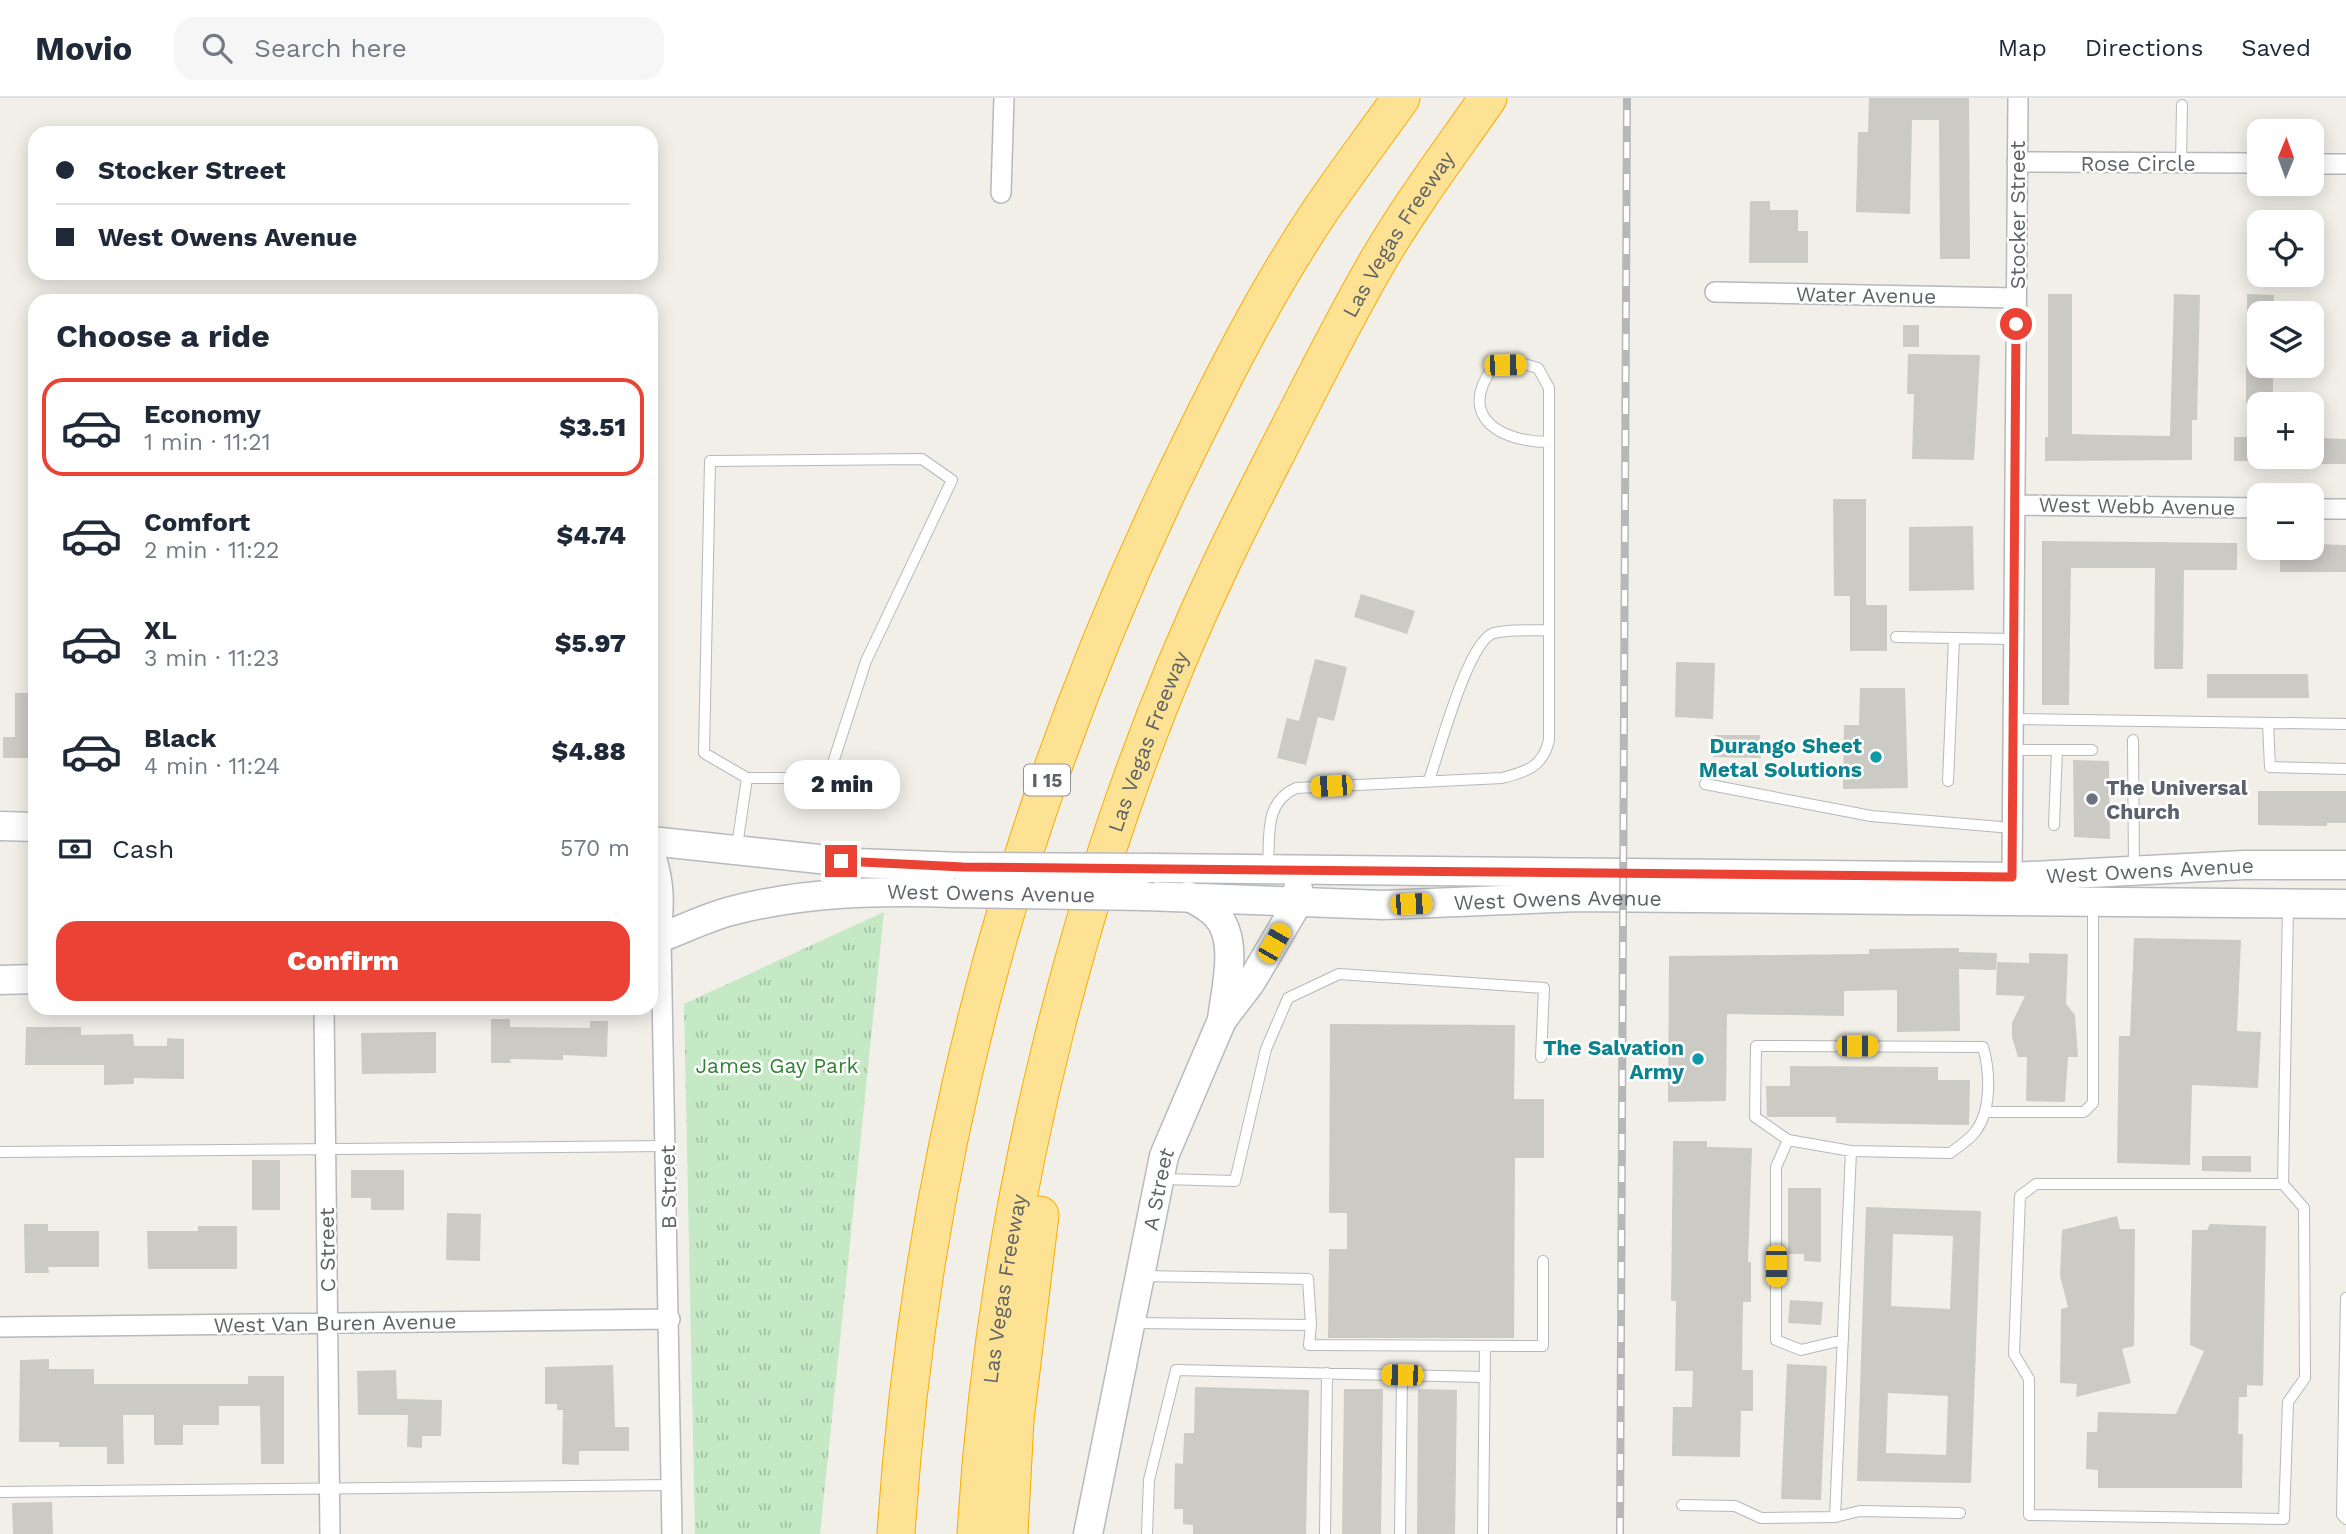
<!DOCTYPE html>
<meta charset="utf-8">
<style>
body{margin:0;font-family:"Work Sans",sans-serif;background:#f6f6f7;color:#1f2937;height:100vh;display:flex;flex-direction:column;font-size:26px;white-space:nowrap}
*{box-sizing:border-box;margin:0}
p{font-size:23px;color:#747a83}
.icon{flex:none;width:38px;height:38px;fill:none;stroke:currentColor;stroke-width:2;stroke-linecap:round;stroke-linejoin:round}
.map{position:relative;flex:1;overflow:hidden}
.side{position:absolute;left:28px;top:196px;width:630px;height:721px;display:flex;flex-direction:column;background:#fff;border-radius:21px;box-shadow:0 4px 18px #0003}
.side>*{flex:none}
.hud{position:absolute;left:28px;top:28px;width:630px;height:154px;border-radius:21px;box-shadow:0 4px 18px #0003;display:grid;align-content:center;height:154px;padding:0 28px;background:#fff}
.needle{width:46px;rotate:1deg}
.buttons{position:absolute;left:2247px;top:21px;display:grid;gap:14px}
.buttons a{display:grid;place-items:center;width:77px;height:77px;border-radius:14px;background:#fff;box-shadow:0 4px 18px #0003;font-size:35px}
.end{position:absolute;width:32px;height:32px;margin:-16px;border:9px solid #ea4335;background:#fff;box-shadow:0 0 0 4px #fff}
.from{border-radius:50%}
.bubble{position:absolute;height:49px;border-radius:21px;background:#fff;box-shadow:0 4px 18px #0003;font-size:23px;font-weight:800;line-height:49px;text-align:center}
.car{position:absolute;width:21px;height:42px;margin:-21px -10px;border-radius:9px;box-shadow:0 0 5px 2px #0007;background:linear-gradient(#f5c518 24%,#345 0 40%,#f5c518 0 76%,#345 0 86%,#f5c518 0)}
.hud b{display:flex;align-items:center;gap:24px;height:66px;font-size:26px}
.hud b+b{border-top:2px solid #e0e1e3}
.hud i{width:18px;height:18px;background:#1f2937}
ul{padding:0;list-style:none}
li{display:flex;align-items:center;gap:21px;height:98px;margin:0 14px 10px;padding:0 14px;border:4px solid transparent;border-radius:21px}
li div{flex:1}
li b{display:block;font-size:26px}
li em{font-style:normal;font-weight:800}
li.selected{border-color:#ea4335}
li>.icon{width:63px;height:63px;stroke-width:1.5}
h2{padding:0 28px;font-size:32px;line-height:84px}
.pay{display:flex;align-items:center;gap:18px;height:77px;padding:0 28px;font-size:26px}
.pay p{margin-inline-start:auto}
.cta{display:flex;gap:14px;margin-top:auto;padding:14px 28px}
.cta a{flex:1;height:80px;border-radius:21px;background:#ea4335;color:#fff;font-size:28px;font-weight:800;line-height:80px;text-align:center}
header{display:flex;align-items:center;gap:42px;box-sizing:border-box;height:98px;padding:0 35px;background:#fff;border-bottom:2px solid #e0e1e3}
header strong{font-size:33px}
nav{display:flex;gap:38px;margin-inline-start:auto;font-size:24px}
.search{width:490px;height:63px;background:#f6f6f7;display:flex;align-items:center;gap:18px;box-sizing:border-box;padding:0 24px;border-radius:21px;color:#747a83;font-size:26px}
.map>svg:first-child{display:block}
</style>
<header>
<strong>Movio</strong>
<div class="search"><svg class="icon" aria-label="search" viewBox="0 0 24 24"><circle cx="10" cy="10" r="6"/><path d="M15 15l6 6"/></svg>Search here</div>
<nav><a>Map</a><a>Directions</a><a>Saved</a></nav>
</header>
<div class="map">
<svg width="2346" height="1436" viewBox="0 0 2346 1436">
<defs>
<pattern id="grass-tufts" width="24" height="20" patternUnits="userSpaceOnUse" patternTransform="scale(1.75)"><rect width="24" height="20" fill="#c5e8c5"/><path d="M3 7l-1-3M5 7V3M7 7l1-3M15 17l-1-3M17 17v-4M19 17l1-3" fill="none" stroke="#a3c0a4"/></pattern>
</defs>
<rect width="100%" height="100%" fill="#f1efe8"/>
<!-- grass -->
<path fill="url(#grass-tufts)" d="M884 814 820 1436H695L684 906Z"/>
<!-- building -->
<path fill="#cccac5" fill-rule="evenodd" d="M1869 0H1969L1970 161H1940L1939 22H1912L1910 116 1856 114 1858 34H1868Z
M1750 103H1770V112H1798V133H1808V165H1749Z
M2048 196H2072V336L2108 337 2170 338 2174 196 2200 197 2197 322H2192V362L2045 363V339H2048Z
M2247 196 2274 197V215H2247Z
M1903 227H1919V249H1903Z
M1908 256 1980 257 1974 362 1912 361 1914 296H1907Z
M2246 268H2273V306H2246Z
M2234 339H2259V363H2234Z
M2317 340 2346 341V366H2317Z
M1833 401H1866V507H1887V553H1850V498H1834Z
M1973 428 1974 492 1909 493V429Z
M2042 443 2237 445V472H2184L2183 571H2154L2155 470H2071L2069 607H2042Z
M2312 446 2346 447V474H2280V450H2312Z
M1361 496 1415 513 1407 536 1354 519Z
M1315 561 1347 569 1334 623 1318 619 1306 667 1277 660 1287 620 1299 623Z
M1676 564 1715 565 1713 621 1675 619Z
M2207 576H2308L2309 600H2207Z
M1860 590H1905L1908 690 1843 691 1844 627H1859Z
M15 595H33L35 660H3V639H15Z
M1715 637H1760L1761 660 1713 659Z
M2073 662 2109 663 2110 741 2074 739Z
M2258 693H2346V725H2327V728L2258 727Z
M2134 840 2241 842 2237 933 2261 934 2258 990 2192 987 2190 1067 2117 1065 2119 938H2130Z
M1959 850V854L1997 855 1996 872 1959 871 1960 933 1897 934V892L1844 893V918L1727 916 1726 1003 1668 1004 1669 858 1869 856V851Z
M2029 855 2068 856 2066 906 2075 917 2078 959H2068L2065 1004 2026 1003 2027 959H2018L2012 939V925L2025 898 1996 897 1997 864 2029 865Z
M491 921H510V929L590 930V923H608L607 959 563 957V962L510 961 511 965H491Z
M1330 926 1515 927 1514 1001H1544V1060H1515L1514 1240H1328L1329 1151H1347V1115H1329Z
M26 929H81V937L133 936 134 948H167V940L184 941V981L134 980V986L104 987V967H25Z
M436 934V975L362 976 361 935Z
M1790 968 1938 969V982H1970L1969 1027 1836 1025V1019H1767L1766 988H1790Z
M1673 1043H1707V1049L1752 1050 1748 1164H1751V1204H1743L1742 1272H1753V1313H1741L1740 1359 1672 1358 1673 1309H1692L1693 1273H1675L1676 1203H1671Z
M2202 1058H2251V1074L2202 1073Z
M252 1062H280V1112H252Z
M351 1072H404V1112H371V1100H351Z
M1788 1090H1821V1164L1804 1163V1156H1788Z
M1866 1109 1981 1113 1971 1385 1857 1383ZM1893 1136 1953 1138 1950 1211 1891 1208ZM1888 1295 1948 1298 1946 1357 1886 1355Z
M447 1115 481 1116 480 1163 446 1162Z
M2117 1118 2120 1131H2135L2134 1248 2122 1251 2131 1285 2076 1299 2077 1286 2060 1285 2061 1211 2068 1209 2060 1178 2062 1132Z
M24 1126H48V1133H99V1169H48L49 1175H25Z
M2210 1126 2266 1128 2263 1288 2247 1287V1299H2239L2238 1336H2243L2242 1390H2098V1372L2086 1371 2087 1334H2097L2098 1314 2176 1316 2204 1253 2190 1247 2192 1132H2207Z
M198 1128H237V1171H148L147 1133H198Z
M1790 1202 1823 1204 1821 1227 1788 1225Z
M49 1261V1271H94V1286H248V1278H284V1366H261L260 1308H219V1327H183V1347H154V1317H123L124 1366H107V1349H59V1344H19L20 1262Z
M1787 1266 1827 1268 1821 1402 1781 1401Z
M613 1267 615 1329H629V1353H579V1367L562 1366 563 1312H557V1306H545V1269Z
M396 1272 397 1301 442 1302 441 1338H422V1350L407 1349 408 1317H358L357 1273Z
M1195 1289 1309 1292 1306 1436H1193V1427L1183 1426V1411H1174L1175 1365 1183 1366 1184 1335H1194Z
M1344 1291H1383L1381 1436H1342Z
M1418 1291 1457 1292 1455 1436H1417Z
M52 1404 53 1436H13L12 1405Z"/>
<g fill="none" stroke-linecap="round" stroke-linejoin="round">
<defs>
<path id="lane" d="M2181 65 2182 7
M1896 539 2014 541
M2013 621 2346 626
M2268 625 2270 669 2346 671
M2133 642 2134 770
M2013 652H2092
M1429 682C1439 655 1468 542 1494 535 1510 531 1532 533 1549 532
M1948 683 1954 540
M1705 686 1871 718 2012 730
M2054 727 2057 652
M737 748 747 680H828L866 563 952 382 922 361 710 363 704 655 747 680
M1268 768C1270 737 1264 704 1296 690L1502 680C1526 674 1543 669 1549 642V290L1538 270 1524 266 1493 269C1456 320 1502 344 1549 344
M1756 948 1983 949C1990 973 1992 1013 1975 1034 1969 1042 1958 1049 1950 1055L1851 1053 1788 1042 1755 1019Z
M1985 1014H2084L2093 1005V807
M1788 1042 1776 1069V1242L1801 1252 1843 1242
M0 1054 667 1048
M1163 1081 1235 1083 1266 951 1288 900 1339 876 1544 890 1541 959
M2283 1086H2036L2020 1098 2014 1256 2029 1281V1417L2284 1421 2288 1304 2305 1280 2304 1110 2283 1086 2288 808
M2346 1200 2342 1417 2346 1421
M1132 1225 1311 1227 1308 1181 1142 1178
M1311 1227 1309 1247 1543 1248V1163
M0 1394 672 1387
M1682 1407 1735 1408 1761 1420 1835 1419 1860 1413 1960 1415
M1835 1419 1851 1053
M1147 1436 1149 1382 1176 1272 1485 1279
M1325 1436 1327 1275
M1400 1436 1402 1277
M1483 1436 1485 1248"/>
<path id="street" d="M2017 64 2259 65
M2312 66H2346
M1001 95 1004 0
M1715 194 2016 200
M2015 407 2259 410
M2312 411H2346
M651 744C665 780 665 801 661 840L672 1436
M2012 779 2018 0
M324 910 330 1436
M0 1229 670 1221"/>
<g id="secondary">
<path d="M0 728 35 729"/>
<path d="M651 743 856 765 963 769"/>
<path id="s1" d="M1154 770 2012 779 2244 767H2346"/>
<path id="s2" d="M1145 798 1383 807 1578 799 2346 806"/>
<path d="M1188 798C1200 805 1215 812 1222 825 1237 851 1225 894 1222 922"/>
<path d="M651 843C678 834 704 820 731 813 804 794 879 792 954 795"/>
<path d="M0 882 35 881"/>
<path id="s3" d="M1088 1436 1164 1058 1222 922 1251 884 1297 806 1298 791"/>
</g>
<g id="highway">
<path d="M896 1436C920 1068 1010 725 1168 392 1214 297 1261 201 1320 113 1346 75 1374 38 1401 0"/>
<path id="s4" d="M976 1436C995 1112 1082 757 1222 464 1241 424 1261 385 1281 346 1313 284 1344 221 1379 161 1412 105 1451 53 1488 0"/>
<path d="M1009 1436 1015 1322 1040 1117"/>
</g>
</defs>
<!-- lane casing -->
<use href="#lane" stroke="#b5b8bc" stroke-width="12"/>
<!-- street casing -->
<use href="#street" stroke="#b5b8bc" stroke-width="22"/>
<!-- secondary casing -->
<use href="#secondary" stroke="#b6babf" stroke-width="31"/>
<!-- highway casing -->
<use href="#highway" stroke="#f9ab00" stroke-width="39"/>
<!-- lane -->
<use href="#lane" stroke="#fff" stroke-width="10"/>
<!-- street -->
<use href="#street" stroke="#fff" stroke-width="19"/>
<!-- secondary -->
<use href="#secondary" stroke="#fff" stroke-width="28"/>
<!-- highway -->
<use href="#highway" stroke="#fde293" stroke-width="37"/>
<defs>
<path id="rail" d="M1620 1436 1627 0"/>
</defs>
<!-- rail casing -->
<use href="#rail" stroke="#b6b7b8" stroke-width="8"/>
<!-- rail -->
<use href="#rail" stroke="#fff" stroke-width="5" stroke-dasharray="16" stroke-linecap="butt"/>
<defs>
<path id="secondary-bridge" d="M963 769 1154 770
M954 795 1145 798"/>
</defs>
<!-- secondary-bridge casing -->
<use href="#secondary-bridge" stroke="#b6babf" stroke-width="31" stroke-linecap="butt"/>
<!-- secondary-bridge -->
<use href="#secondary-bridge" stroke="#fff" stroke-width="28"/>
</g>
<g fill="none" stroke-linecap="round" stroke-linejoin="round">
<!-- route -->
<path stroke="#ea4335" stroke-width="9" d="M841 763 963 769 2012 779 2016 226"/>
</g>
<!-- markers -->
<g fill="#0f9aa8" stroke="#fff" stroke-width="2.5">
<circle cx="1876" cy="659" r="7"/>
<circle cx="1698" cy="961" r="7"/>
</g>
<circle fill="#6b7280" stroke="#fff" stroke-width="2.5" cx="2092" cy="701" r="7"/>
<g text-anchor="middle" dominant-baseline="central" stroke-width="5" stroke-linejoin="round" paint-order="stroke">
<!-- shield labels -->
<rect fill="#fff" stroke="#8f9295" stroke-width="2" x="1024" y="666.5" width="46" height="31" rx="5"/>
<g font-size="19" font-weight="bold" fill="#5f6368">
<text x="1047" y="682">I 15</text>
</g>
<!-- street labels -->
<g font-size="21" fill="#5f6368" stroke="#fff">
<text x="2138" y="65">Rose Circle</text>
<text transform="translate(2017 117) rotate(-90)">Stocker Street</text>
<text stroke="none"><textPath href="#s4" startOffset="1381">Las Vegas Freeway</textPath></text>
<text transform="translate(1866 197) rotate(1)">Water Avenue</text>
<text transform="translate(2137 408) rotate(1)">West Webb Avenue</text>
<text stroke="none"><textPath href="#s4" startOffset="814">Las Vegas Freeway</textPath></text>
<text stroke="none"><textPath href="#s1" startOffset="996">West Owens Avenue</textPath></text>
<text transform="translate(991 795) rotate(1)">West Owens Avenue</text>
<text stroke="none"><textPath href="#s2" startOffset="413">West Owens Avenue</textPath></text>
<text transform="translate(668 1089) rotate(-91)">B Street</text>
<text stroke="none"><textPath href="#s3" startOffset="352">A Street</textPath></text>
<text transform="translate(327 1152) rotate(-91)">C Street</text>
<text stroke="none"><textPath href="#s4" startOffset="247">Las Vegas Freeway</textPath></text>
<text transform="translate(335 1225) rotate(-1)">West Van Buren Avenue</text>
</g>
<!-- culture labels -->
<g font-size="21" font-weight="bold" fill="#0d838f" stroke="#fff" text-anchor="end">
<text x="1862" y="647">Durango Sheet<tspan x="1862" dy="24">Metal Solutions</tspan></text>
<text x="1684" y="949">The Salvation<tspan x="1684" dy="24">Army</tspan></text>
</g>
<!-- worship labels -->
<g font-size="21" font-weight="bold" fill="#5b616d" stroke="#fff" text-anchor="start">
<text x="2106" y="689">The Universal<tspan x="2106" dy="24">Church</tspan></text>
</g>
<!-- park labels -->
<g font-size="21" fill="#348238" stroke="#fff">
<text x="777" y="967">James Gay Park</text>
</g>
</g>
</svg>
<div class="buttons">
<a><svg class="needle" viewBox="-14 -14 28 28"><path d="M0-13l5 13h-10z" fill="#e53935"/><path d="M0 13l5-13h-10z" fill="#747a83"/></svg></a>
<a><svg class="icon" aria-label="locate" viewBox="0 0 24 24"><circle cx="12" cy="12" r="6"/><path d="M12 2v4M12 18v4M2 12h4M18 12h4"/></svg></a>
<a><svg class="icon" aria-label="layers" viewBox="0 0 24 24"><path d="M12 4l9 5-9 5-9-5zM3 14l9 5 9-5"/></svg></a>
<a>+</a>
<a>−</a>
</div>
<i class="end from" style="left:2016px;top:226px"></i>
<i class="end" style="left:841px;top:763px"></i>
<div class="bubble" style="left:784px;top:662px;width:116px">2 min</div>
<i class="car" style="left:1505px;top:267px;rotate:89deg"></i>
<i class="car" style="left:1331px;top:688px;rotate:267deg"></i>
<i class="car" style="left:1411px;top:806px;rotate:88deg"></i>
<i class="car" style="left:1274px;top:845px;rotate:30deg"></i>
<i class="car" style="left:1857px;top:948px;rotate:90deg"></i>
<i class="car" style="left:1776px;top:1168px;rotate:180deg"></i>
<i class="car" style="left:1402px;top:1277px;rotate:271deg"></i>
<div class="hud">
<b><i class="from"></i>Stocker Street</b>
<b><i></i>West Owens Avenue</b>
</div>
<section class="side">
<h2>Choose a ride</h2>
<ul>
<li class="selected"><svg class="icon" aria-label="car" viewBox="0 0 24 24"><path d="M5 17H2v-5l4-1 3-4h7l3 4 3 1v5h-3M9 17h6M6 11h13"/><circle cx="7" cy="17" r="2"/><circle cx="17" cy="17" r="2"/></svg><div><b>Economy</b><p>1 min · 11:21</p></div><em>$3.51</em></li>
<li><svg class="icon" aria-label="car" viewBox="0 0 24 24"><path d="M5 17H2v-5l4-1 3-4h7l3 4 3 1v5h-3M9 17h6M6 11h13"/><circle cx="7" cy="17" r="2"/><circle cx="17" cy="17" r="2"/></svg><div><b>Comfort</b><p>2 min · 11:22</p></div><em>$4.74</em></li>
<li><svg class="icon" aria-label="car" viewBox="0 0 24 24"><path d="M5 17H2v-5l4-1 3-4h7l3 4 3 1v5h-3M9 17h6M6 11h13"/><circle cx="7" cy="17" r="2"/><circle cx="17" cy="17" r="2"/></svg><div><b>XL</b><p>3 min · 11:23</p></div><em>$5.97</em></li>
<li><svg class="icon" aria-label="car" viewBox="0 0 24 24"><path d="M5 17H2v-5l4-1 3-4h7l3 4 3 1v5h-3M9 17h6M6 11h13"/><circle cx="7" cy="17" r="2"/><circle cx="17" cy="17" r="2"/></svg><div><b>Black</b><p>4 min · 11:24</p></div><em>$4.88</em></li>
</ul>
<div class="pay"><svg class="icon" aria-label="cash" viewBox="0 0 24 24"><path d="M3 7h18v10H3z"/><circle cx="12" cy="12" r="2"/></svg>Cash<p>570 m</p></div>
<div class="cta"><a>Confirm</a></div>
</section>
</div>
